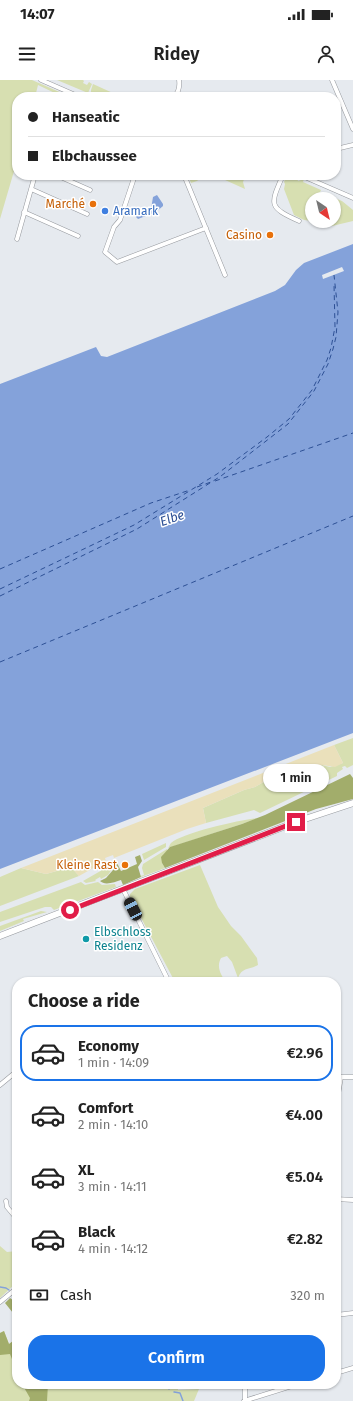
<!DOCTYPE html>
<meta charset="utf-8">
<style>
body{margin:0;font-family:"Fira Sans",sans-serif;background:#f2f2f2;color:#222;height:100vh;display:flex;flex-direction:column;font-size:15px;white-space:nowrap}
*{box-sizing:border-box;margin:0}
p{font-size:13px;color:#767676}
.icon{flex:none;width:22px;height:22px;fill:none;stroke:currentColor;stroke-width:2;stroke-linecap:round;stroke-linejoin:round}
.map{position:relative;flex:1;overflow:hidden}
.drawer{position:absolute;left:12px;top:897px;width:329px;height:412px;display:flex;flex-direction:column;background:#fff;border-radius:16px;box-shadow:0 1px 3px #0004}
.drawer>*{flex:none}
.banner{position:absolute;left:12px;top:12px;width:329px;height:88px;border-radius:16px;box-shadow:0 1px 3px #0004;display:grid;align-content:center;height:88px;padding:0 16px;background:#fff}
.needle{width:26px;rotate:145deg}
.controls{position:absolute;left:305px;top:112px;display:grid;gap:8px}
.controls a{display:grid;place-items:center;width:36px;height:36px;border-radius:50%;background:#fff;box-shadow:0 1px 3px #0004;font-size:20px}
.end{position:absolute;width:18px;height:18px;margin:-9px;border:5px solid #e11d48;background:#fff;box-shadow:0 0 0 2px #fff}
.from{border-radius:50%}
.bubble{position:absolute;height:28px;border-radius:14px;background:#fff;box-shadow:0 1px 3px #0004;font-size:13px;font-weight:600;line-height:28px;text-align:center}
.car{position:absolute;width:12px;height:24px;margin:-12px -6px;border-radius:5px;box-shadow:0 0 3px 1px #0007;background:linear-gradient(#222 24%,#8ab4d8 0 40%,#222 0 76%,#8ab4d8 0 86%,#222 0)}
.banner b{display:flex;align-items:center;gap:14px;height:38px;font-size:15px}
.banner b+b{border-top:1px solid #e0e0e0}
.banner i{width:10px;height:10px;background:#222}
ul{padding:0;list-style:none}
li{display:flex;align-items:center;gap:12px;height:56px;margin:0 8px 6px;padding:0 8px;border:2px solid transparent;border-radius:16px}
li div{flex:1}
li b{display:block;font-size:15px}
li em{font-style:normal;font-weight:600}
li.active{border-color:#1a73e8}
li>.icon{width:36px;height:36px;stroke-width:1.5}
h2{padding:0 16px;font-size:18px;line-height:48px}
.pay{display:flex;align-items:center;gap:10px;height:44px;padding:0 16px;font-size:15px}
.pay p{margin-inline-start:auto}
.primary-button{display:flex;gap:8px;margin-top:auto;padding:8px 16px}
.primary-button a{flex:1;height:46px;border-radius:16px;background:#1a73e8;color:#fff;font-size:16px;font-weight:600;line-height:46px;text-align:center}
.status{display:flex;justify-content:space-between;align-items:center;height:28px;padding:0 20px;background:#fff;direction:ltr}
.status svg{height:11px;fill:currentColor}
header{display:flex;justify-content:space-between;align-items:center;height:52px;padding:0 16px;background:#fff;font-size:18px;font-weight:600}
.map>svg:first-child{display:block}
</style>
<div class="status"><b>14:07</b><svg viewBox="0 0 49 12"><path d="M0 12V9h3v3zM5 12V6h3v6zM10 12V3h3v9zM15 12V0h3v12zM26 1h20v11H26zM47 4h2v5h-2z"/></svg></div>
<header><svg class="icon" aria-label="menu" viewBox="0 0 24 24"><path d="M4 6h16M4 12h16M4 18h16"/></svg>Ridey<svg class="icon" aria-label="person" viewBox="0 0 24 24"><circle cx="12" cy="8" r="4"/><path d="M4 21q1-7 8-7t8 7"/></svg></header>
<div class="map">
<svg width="353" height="1321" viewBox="0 0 353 1321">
<rect width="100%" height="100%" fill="#e6eaef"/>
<!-- green -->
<path fill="#d7dfb1" d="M0 0H32L71 17H61L59 15 38 5 35 17H17V81L0 139Z
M57 0H83L84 1 83 3 87 5 89 2 92 4 88 13Z
M93 4 115 14 114 17H103L91 13V10Z
M188 95H204L197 101 191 103Z
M214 95H248L245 97 243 102 245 109Z
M287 95H296L298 101 304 99 303 102 321 110 320 112 342 121 353 130V141L332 146 312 141H334V119H312V141L304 140 294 135 284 109 285 104 284 102Z
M353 658V685L347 688 345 686 342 687 343 689 337 693V696L260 733 254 730 206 743 203 728 244 710 255 707 267 700 283 701 291 699 322 685 330 687 343 683 334 665Z
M258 738 242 744 168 768C169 767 170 764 171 763 181 753 243 739 258 738Z
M166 763V767L144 780 142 774Z
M167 769V771L163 775 162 783 165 788 141 797 140 796 144 795 142 788 143 784Z
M111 785 112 789 108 795 101 799 100 797 95 800 96 801 86 803 83 801Z
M200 785 218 827 231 846 241 856 257 878 258 885C249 890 242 887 238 898L232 882 227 876 221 878C216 887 221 895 226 902 216 902 209 898 199 902L198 900 195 902H175L130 817V814L135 809Z
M71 787 79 796 0 826V797L21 788 46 794Z
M81 802 85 805 98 802 102 805 115 804 116 807 54 830 51 827H45L0 842V832Z
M41 831 47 832 23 839 24 841 0 851V846Z
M0 1166 7 1172 17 1171V1181L14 1184 17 1187V1202L0 1218Z
M4 1251 9 1264 17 1258V1304H178V1310L199 1309 194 1321H0V1253Z"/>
<!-- forest -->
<path fill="#a2ad6b" d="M350 694 353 698V719L316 729 165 788 162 783 161 777 170 767 242 744 265 735Z
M140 775 142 781 138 787 141 797 123 805 121 800C115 802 105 806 100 801L106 798 113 790V785L117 783 121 791 137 784 135 777Z
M10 1218 17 1223V1238L5 1223Z
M4 1251 9 1264 17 1258V1292L10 1274 0 1275V1253Z
M22 1304H48L47 1321H29L30 1318Z"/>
<!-- sand -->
<path fill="#eae0bb" d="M334 665 343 683 335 687 322 685 291 699 283 701 267 700 255 707 244 710 203 728 206 743 187 749 114 778 113 775 105 778 106 781 79 796 71 787 46 794 21 788Z"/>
<!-- water -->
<path fill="#84a2da" d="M157 115 163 124V126L156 132 138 139 136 137V135C140 131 146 132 151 129L153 117Z
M353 164V653L0 789V304L96 267 101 276 107 277 275 211 285 205 296 190 304 183Z"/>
<!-- pier -->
<path fill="#e6eaef" d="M342 187 344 191 323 199 322 195Z"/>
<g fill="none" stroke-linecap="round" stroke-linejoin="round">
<!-- stream -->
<path stroke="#84a2da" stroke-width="1.5" d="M0 1207 6 1208 9 1210
M15 1217H17
M169 1309V1304
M174 1312 180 1313 183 1321"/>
<!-- ferry -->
<path stroke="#2d5095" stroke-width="1" stroke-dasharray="5 4" stroke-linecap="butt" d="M215 401 353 353
M197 407 211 402
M0 489 151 423 190 410
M0 509 134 445 217 394 267 357 289 339 312 310 327 280 331 268 335 247 334 204
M0 516 137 449 221 396 288 344 314 311 328 284 333 269 336 257 338 232 334 195
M0 582 353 436"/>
<defs>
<path id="minor" d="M41 0 80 17
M332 0 353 49
M174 17C179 12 180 7 179 0
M336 69 353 65
M56 95 90 110
M135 95 120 140 114 147 105 172 117 182 206 148
M184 95 225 195
M283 95C270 125 268 127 299 141
M306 95 307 98 353 118
M31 109 87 134
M24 132 78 156
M17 159 35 95
M123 809 169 902
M336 997H353
M0 1005 17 991
M336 1027 341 997
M336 1119 353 1120
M6 1121 7 1127 17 1139
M0 1222 17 1208
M336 1235 353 1233
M336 1293 353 1288
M244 1321 298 1304
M245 1321V1304"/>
<path id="secondary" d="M0 856 296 742 353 723"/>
</defs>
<!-- minor casing -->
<use href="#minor" stroke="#96999e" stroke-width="5"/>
<!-- secondary casing -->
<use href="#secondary" stroke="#96999e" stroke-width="7"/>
<!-- minor -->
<use href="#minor" stroke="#fff" stroke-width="4"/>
<!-- secondary -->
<use href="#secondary" stroke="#fff" stroke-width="6"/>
</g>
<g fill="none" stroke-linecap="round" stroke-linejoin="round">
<!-- route -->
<path stroke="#e11d48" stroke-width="5" d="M70 830 296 742"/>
</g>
<!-- markers -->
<g fill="#e8710a" stroke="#fff" stroke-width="1.5">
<circle cx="93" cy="124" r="4"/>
<circle cx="270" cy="155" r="4"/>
<circle cx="125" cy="785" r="4"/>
</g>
<circle fill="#3f7fe0" stroke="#fff" stroke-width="1.5" cx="105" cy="131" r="4"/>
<circle fill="#0f9aa8" stroke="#fff" stroke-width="1.5" cx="86" cy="859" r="4"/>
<g text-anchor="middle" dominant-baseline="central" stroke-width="3" stroke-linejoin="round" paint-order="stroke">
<!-- food labels -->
<g font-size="12" fill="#c56008" stroke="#fff" text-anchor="end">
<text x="85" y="124">Marché</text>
<text x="262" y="155">Casino</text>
<text x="117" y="785">Kleine Rast</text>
</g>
<!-- shop labels -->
<g font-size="12" fill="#366cbe" stroke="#fff" text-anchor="start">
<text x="113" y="131">Aramark</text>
</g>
<!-- culture labels -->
<g font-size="12" fill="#0d838f" stroke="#fff" text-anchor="start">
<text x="94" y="852">Elbschloss<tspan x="94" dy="14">Residenz</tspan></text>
</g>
<!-- water labels -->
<g font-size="13" font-style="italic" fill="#2d5095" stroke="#fff">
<text transform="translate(172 438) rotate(-19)">Elbe</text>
</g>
</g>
</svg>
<div class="controls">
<a><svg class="needle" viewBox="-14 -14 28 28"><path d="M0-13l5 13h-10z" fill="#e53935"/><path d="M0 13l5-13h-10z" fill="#767676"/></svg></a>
</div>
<i class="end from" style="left:70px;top:830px"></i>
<i class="end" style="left:296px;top:742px"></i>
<div class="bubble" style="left:263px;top:684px;width:66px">1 min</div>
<i class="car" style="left:133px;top:829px;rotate:333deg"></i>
<div class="banner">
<b><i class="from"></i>Hanseatic</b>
<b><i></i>Elbchaussee</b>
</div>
<section class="drawer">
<h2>Choose a ride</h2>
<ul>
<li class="active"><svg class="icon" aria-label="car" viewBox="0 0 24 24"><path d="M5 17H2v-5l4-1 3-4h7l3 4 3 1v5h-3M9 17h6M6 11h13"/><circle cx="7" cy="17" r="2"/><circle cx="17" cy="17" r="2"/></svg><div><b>Economy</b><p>1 min · 14:09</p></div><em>€2.96</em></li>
<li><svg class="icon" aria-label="car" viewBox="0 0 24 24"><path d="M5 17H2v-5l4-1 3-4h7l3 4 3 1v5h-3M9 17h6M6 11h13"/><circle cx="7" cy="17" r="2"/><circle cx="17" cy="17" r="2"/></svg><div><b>Comfort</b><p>2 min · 14:10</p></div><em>€4.00</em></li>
<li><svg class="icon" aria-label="car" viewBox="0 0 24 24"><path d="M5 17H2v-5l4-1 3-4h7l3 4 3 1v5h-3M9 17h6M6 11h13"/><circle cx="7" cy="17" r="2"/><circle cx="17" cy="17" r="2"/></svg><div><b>XL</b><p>3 min · 14:11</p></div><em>€5.04</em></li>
<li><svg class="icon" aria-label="car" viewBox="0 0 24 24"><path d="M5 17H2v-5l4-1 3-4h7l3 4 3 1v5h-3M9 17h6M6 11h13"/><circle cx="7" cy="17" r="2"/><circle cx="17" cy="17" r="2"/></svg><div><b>Black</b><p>4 min · 14:12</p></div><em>€2.82</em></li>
</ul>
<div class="pay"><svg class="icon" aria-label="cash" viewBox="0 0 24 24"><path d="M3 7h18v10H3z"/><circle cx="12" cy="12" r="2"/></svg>Cash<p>320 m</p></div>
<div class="primary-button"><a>Confirm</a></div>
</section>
</div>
